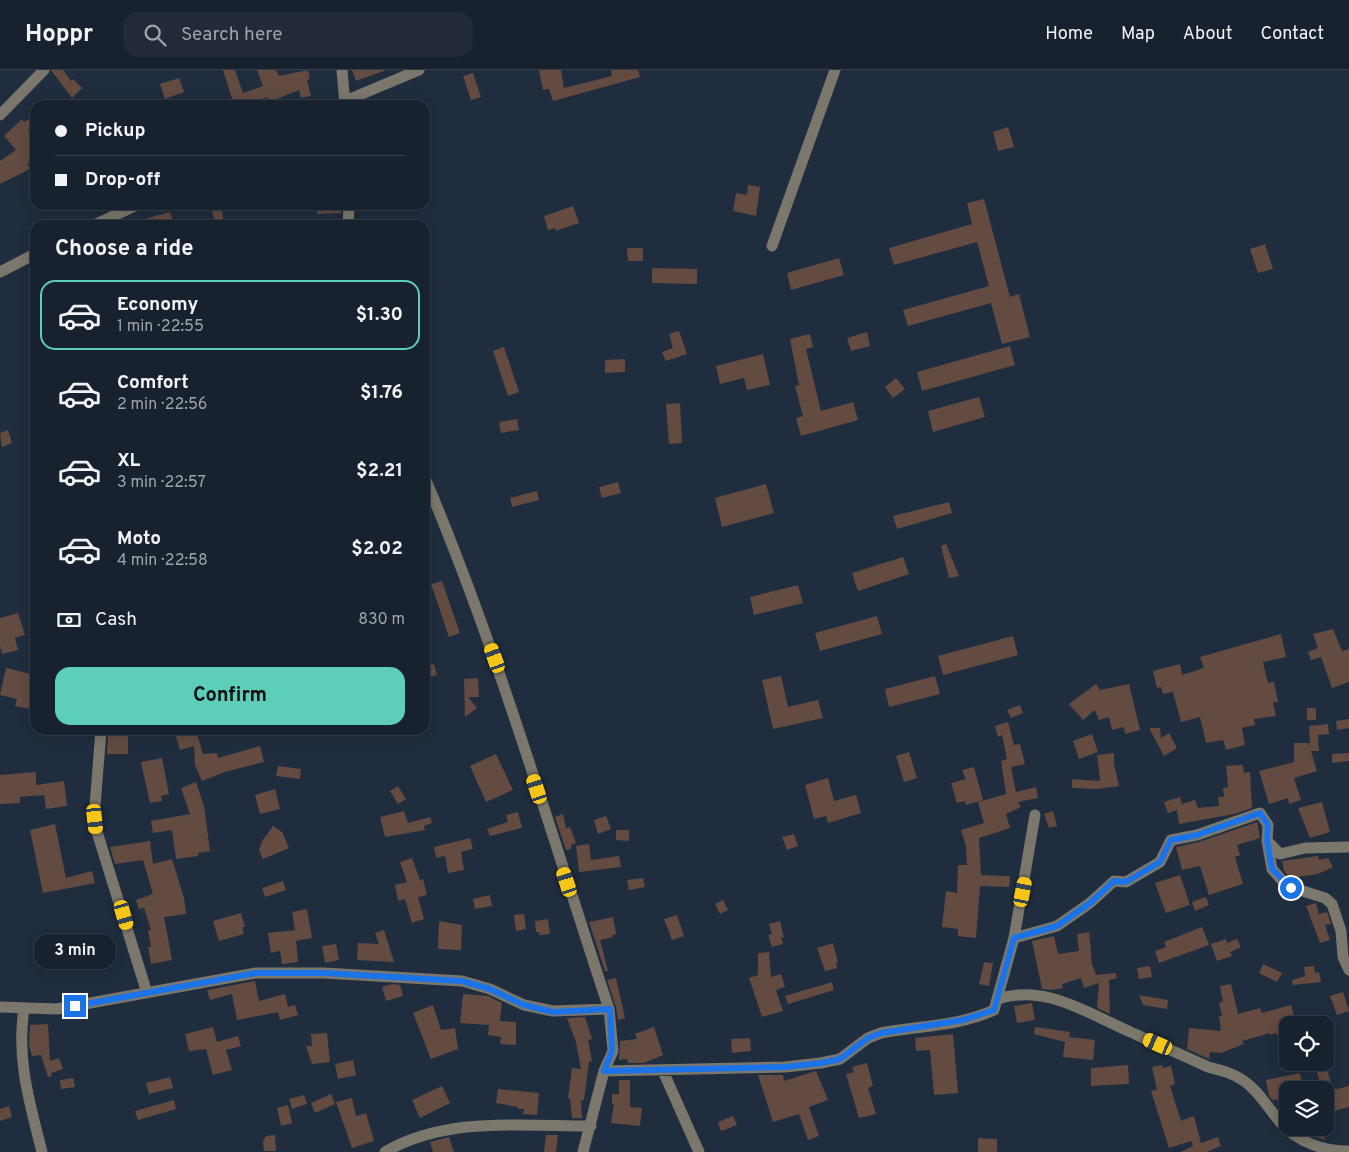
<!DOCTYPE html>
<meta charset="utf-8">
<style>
body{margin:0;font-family:Overpass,sans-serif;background:#212a36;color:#f1f3f6;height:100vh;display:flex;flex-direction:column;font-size:19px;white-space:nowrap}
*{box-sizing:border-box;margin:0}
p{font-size:16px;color:#9fa4aa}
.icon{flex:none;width:28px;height:28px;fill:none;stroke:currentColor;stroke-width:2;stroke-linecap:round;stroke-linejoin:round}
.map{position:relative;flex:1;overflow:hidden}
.drawer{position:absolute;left:30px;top:150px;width:400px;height:515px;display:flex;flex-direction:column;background:#18222e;border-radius:15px;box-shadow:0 2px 12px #0003,0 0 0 1px #363f4a}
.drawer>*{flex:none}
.guide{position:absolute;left:30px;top:30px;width:400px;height:110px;border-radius:15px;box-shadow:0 2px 12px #0003,0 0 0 1px #363f4a;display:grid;align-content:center;height:110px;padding:0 25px;background:#18222e}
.buttons{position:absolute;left:1279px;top:946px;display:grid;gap:10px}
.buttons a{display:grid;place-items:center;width:55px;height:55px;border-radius:10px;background:#18222e;box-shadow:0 2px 12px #0003,0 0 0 1px #363f4a;font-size:25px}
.end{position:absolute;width:22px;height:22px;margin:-11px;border:6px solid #1a73e8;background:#fff;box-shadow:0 0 0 2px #fff}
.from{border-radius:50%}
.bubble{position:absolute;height:35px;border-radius:15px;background:#18222e;box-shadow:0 2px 12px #0003,0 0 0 1px #363f4a;font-size:16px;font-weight:700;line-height:35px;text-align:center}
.car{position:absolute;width:15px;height:30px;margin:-15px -8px;border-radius:6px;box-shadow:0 0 4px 1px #0007;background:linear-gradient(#f5c518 24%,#345 0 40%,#f5c518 0 76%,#345 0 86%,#f5c518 0)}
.guide b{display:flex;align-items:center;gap:18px;height:48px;font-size:19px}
.guide b+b{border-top:1px solid #363f4a}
.guide i{width:12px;height:12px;background:#f1f3f6}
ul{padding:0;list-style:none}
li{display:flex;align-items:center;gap:15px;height:70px;margin:0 10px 8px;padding:0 15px;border:2px solid transparent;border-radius:15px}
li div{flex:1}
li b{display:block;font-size:19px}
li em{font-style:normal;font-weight:700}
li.selected{border-color:#5dceb8}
li>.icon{width:45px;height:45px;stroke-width:1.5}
h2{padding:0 25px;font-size:22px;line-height:60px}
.pay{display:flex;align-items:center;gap:12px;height:55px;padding:0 25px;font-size:19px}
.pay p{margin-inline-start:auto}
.cta{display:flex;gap:10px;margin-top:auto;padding:10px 25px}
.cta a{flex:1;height:58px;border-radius:15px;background:#5dceb8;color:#111;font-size:20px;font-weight:700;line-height:58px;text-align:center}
header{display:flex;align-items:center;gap:30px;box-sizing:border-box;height:70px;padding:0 25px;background:#18222e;border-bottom:1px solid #363f4a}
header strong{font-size:24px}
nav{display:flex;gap:28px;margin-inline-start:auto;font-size:18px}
.search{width:350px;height:45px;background:#212a36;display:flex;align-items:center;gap:12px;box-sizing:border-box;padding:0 18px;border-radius:15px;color:#9fa4aa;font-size:19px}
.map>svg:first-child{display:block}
</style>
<header>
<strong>Hoppr</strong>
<div class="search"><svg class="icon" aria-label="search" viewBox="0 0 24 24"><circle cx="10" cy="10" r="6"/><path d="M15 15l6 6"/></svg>Search here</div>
<nav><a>Home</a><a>Map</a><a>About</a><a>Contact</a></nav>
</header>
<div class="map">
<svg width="1349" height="1082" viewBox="0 0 1349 1082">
<rect width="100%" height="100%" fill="#202d3e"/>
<!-- building -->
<path fill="#634b42" d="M51 0H63L71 11 73 9 82 18 72 28Z
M223 0H235L243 23 263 16 257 0H276L279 6 308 0 310 9 307 10 311 26 301 28 299 20 269 32 268 27 245 35H234Z
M352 0H384V1L356 11Z
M539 0H561L564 18 612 6 611 0H638L640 7 553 31 549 19 543 20Z
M473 3 481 27 471 30 463 6Z
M179 8 184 22 165 29 160 14Z
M35 46V57L28 60 35 72V90L27 94 30 99 0 114V91L16 80 4 66 22 49 24 52Z
M1008 57 1014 77 998 81 993 62Z
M748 115 760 117 756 146 733 141 736 123 747 125Z
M984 129 1010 227 1019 224 1030 267 1002 274 991 233 908 256 903 240 989 216 977 172 894 195 889 178 972 154 967 133Z
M210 135H221L224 155H216Z
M317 135H341V143L317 144Z
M573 136 579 153 556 161 555 158 548 160 544 146Z
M170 142 174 155H134V152Z
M1265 174 1273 199 1258 203 1250 179Z
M627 178H643V191H628Z
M839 188 844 205 791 220 787 203Z
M652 198 697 199V214L652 213Z
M679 261 687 284 666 291 662 282 673 278 669 264Z
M867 262 870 276 851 281 847 268Z
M810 264 813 277 806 279 821 341 853 332 858 350 801 366 796 348 803 346 795 316 799 315 790 269Z
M1010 276 1015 295 922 321 917 302Z
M504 277 519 322 508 326 493 281Z
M763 284 770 315 747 320 744 308 720 314 716 296Z
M625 289V302L605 303V290Z
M896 308 905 319 893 328 885 317Z
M979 327 985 347 933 362 928 341Z
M680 333 682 373 669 374 666 334Z
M517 349 519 360 501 363 499 352Z
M8 360 12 373 2 377 0 363Z
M618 412 621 423 602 428 599 417Z
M766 414 774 443 722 457 715 428Z
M537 421 539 430 512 437 510 428Z
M949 432 952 443 897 459 893 446Z
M946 474 959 506 949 508 941 476Z
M903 487 909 504 858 521 852 503Z
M442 511 460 563 449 567 431 514Z
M798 515 803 533 754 545 750 527Z
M18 543 25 565 15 568 18 580 2 584 0 576V548Z
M877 546 882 564 820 581 815 563Z
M1333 559 1342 581 1349 579V612L1332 618 1321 587 1311 590 1308 582 1318 578 1313 564Z
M1281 564 1286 587 1263 592 1268 613 1274 612 1278 632H1273L1276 646 1254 649 1255 655 1242 658 1245 675 1226 680 1223 670 1206 673 1200 647 1181 652 1173 622 1163 624 1161 617 1157 618 1153 601 1180 594 1182 605 1204 598 1200 587Z
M1013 566 1018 585 943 605 938 586Z
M434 594 437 605 427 608 425 597Z
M6 598 35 605V640L15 636 17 629 0 625Z
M781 606 788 637 818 630 823 648 773 659 762 610Z
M935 606 940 624 889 637 885 619Z
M478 608 479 627H468L477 638 465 647 464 609Z
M1096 614 1100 620 1129 614 1140 660 1125 664 1124 657 1112 660 1109 647 1099 650 1095 640 1083 650 1069 634Z
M1020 635 1023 643 1011 648 1007 640Z
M1307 638H1316V650H1307Z
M1349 649V658L1337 660 1336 651Z
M1008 652 1014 675 1020 674 1025 694 1011 697 1016 722 1036 717 1038 728 1018 732 1021 737 1006 744 1010 758 979 768 981 805 1010 806 1009 817 980 816 976 868 958 866V859L942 857 946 821 957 823 958 795H967L966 776 961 760 984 753 978 732 1006 724 1001 691 1007 689 1002 665 998 667 995 656Z
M1328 654 1329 664 1318 665 1319 681H1311L1317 701 1294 708 1301 730 1289 734 1288 728 1269 734 1259 701 1294 692V673H1310L1309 656Z
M1149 658H1160L1161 668 1169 663 1177 678 1164 686Z
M174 660H196L203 684 217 683 218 688 260 676 264 692 225 702 202 711 195 695 194 676 180 680Z
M1092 664 1098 682 1079 689 1073 671Z
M108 665H128V684H107Z
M909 682 917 708 904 712 896 686Z
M1114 683V694L1119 716 1097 719 1072 718V709L1100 711 1097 685Z
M1349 683V691L1332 693V684Z
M496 684 513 720 486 732 470 696Z
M162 688 169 724 161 726 162 731 150 733 141 692Z
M1243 695 1244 703 1250 702 1252 738 1234 744 1179 754 1177 740 1168 743 1164 732 1180 727 1182 734 1195 730 1198 738 1219 736 1218 727H1224L1223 718 1228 717 1226 696Z
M278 696 301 699 300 709 276 706Z
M974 697 983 730 966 735 965 731 957 733 951 713 966 709 962 700Z
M36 702V715L64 711 67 736 46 739 44 725 20 727V733L0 734V705Z
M828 708 834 731 856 725 861 743 828 753 826 746 814 749 805 715Z
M196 712 204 736 210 781 198 783V786L176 789 172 760 153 763 151 751 190 744 181 718Z
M398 716 406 729 398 734 390 721Z
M275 719 280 739 260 744 255 725Z
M1322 732 1330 762 1310 768 1298 738Z
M404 741 408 753 430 747 432 753 424 756 425 760 385 767 380 747Z
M1053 741 1057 756 1049 758 1044 744Z
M518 742 522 758 490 766 487 759 508 752 506 745Z
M563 744 566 758 570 757 576 773 571 775V779L566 780 555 747Z
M606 746 611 759 598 764 594 750Z
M1257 752 1260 768 1237 775 1240 785 1235 787 1243 814 1209 825 1200 796 1182 800 1176 777 1199 772Z
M55 754 66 808 92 801 95 813 43 823 30 760Z
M273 756 282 762 289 778 263 789 259 780 262 771Z
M616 760H629V771L616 770Z
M794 764 798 776 787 780 782 767Z
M470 768 473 779 461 782 464 800 448 803 445 786 436 788 434 777Z
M150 771 153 794 172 789 184 828 186 844 164 847 172 890 151 894 148 877H151L148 860H151L144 838 139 839 136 830 153 824 143 790 115 794 110 777Z
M589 774 591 790 619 786 621 797 579 802 576 776Z
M1318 786 1319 790 1328 788 1333 797 1318 804 1290 808 1284 801 1282 791Z
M412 788 420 810 423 809 427 825 418 827 424 849 412 853 405 829 398 831 395 815 407 812 400 792Z
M1180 805 1190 835 1166 843 1155 813Z
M643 808 645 817 629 820 627 810Z
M283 811 286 820 265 827 262 818Z
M490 825 492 836 475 839 473 829Z
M1206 827 1209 835 1195 841 1192 832Z
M723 830 728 840 720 844 715 834Z
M1316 833 1319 844 1327 842 1331 854 1325 855 1330 870 1320 873 1306 836Z
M307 839 312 868 296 871 298 892 282 894 280 881 271 883 268 863 295 860 292 842Z
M241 843 245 857H242L244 864 219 871 213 851Z
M524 844 526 859 516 861 514 845Z
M677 845 684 866 672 870 664 849Z
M613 847 616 864 612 865 613 867 600 870 608 901H605L589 852Z
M548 849 550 864 539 865V862H536L535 851Z
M439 851 462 855 461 880 438 879Z
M780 851 784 868 781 867 783 874 772 877 768 865 772 864 769 854Z
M1202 857 1209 875 1159 893 1155 881 1166 877 1164 872Z
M384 860 394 892 357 890 358 873 379 874 375 863Z
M1089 862 1092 894 1096 905 1116 903 1117 908 1109 910 1110 944 1097 938 1099 913 1084 918 1081 908 1062 914 1063 918 1051 920 1042 919 1032 871 1054 866 1058 884 1079 881 1077 864Z
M1226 869 1227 873 1237 869 1241 877 1230 882 1232 886 1217 891 1211 874Z
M833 873 838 892 836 893 837 898 825 901 817 878Z
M336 874 339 890 325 893 322 876Z
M44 882 59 883 58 894 43 893Z
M769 882 771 907 781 904 785 917 776 920 783 941 762 947 749 908 758 905V883Z
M984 892 993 893 989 916 979 914Z
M1263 894 1282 903 1277 912 1259 903Z
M1150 896 1152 907 1139 909 1137 898Z
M1314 896 1315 903 1319 902 1321 912 1293 915 1292 910 1305 906 1304 897Z
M616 908 625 948 618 950 616 937 607 910Z
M255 911 259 931 285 924 288 937 295 935 298 945 280 950 278 942 237 950 232 924 210 930 207 920Z
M832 912 834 920 788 934 785 926Z
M392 914 400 915 403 926 386 931 382 917Z
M1231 914 1238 944 1260 938 1262 943 1291 935 1296 953 1288 955V980L1276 963 1271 965 1270 963 1242 971 1244 974 1221 983 1210 982 1209 989 1187 979 1189 958 1221 961 1219 946H1222L1219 933 1223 932 1220 916Z
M1343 922 1349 941 1337 945 1330 926Z
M463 924 488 926 502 933 500 951 516 952V975L500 974 501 967 488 965 489 955 460 953Z
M1139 925 1168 930 1167 939 1143 935Z
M1032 933 1035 950 1017 953 1014 936Z
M433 935 441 960 455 958 458 979 431 989 413 943Z
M585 947 592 969 588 970 592 991 589 992 584 1030H581L582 1048H572L570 1029 568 1028 572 998 581 999 576 972 567 948Z
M48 954 50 991 59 988 63 999 51 1003 52 1006 48 1007 41 985 32 986 29 975 30 955Z
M213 957 217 972 238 966 241 976 226 980 232 1000 213 1005 206 979 189 981 185 964Z
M654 957 663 985 644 993H628L627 989 619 990 620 971 637 969 635 964Z
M1035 957 1070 962 1069 967 1095 970 1093 990 1063 987 1065 972 1034 964Z
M327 963 330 992 312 994 306 976H312L311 964Z
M953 964 958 1023 934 1025 930 980 916 981 915 968Z
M750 968 751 981 732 983 731 969Z
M353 990 356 1005 338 1009 335 994Z
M867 993 873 1016 868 1018 876 1044 859 1048 846 1004 854 1002 852 997Z
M1128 995 1129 1014 1091 1016V998Z
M1162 995V998L1171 996 1175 1014 1170 1016 1181 1051 1194 1046 1201 1073 1218 1067 1221 1076 1206 1082H1181L1193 1076 1191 1071 1169 1078 1151 1021 1157 1020 1152 997Z
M1327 999 1333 1020 1349 1016V1037L1330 1042 1325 1020 1322 1019 1317 1002Z
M816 1001 828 1030 809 1037 819 1066 808 1070 799 1044 773 1052 758 1005H783L784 1011Z
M1300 1003 1303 1020H1288V1046H1285L1280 1029 1273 1030 1269 1026 1266 1010Z
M170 1007 173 1018 149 1024 146 1013Z
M73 1008 75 1017 61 1019 60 1010Z
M619 1010H630V1037L642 1038 640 1056 611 1053 614 1034H612V1024H619Z
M442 1016 450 1033 420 1048 412 1030Z
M498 1019 539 1023 537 1045 523 1044 524 1039H518V1037L496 1033Z
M331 1024 335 1034 315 1043 311 1033Z
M304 1025 307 1034 292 1039 289 1029Z
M352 1028 356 1046 366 1043 374 1071 352 1078 336 1032Z
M174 1030 176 1039 138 1050 135 1041Z
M288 1035 292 1053 281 1056 277 1038Z
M9 1036 12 1047 0 1051V1039Z
M733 1046 737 1055 721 1061 718 1052Z
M1299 1058H1321L1325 1070 1306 1063Z
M275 1065 276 1081H264L263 1071 266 1066Z
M546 1065H558L556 1082H544Z
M449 1067 454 1082H433L430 1072Z
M978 1068 997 1069V1082H978Z"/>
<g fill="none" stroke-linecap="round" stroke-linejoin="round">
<!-- minor -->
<path stroke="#7b776c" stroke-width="11" d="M342 0 345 35
M345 31 419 0
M0 45 44 0
M94 155 137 135
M348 155 349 135
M772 176 835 0
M0 202 35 184
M425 408C498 580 550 761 609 939L613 981 604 1001 583 1082
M101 660 95 736 97 762 147 923
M1267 771 1272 799 1287 816 1325 828 1332 834 1341 861 1343 887 1349 900
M1014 868 1057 856 1090 833 1114 811 1126 812 1160 792 1171 770 1197 765 1260 743 1268 755 1267 771 1280 784 1305 778 1349 777
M998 929C1043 914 1084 941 1124 959 1152 972 1180 984 1208 997 1220 1000 1233 1003 1244 1011 1259 1021 1268 1038 1280 1052 1297 1072 1323 1081 1349 1081
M0 937 57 939 256 903H324L462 911 490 919 524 935 553 941 609 939
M24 939C16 989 30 1034 42 1082
M604 1001 785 997 821 993 840 989 868 968 881 963C918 956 960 956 994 940L1014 868 1035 745
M663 1001 699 1082
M385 1082C446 1046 524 1056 591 1056"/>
</g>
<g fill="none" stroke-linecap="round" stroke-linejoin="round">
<!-- route -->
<path stroke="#1a73e8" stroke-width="6" d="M75 936 256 903H324L462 911 490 919 524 935 553 942 610 939 612 981 604 1001 785 997 821 993 840 989 868 968 881 963 963 950 994 940 1014 868 1057 856 1090 833 1114 811 1126 812 1160 792 1171 770 1197 765 1260 743 1268 755 1267 771 1272 799 1291 818"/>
</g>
</svg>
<div class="buttons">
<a><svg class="icon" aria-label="locate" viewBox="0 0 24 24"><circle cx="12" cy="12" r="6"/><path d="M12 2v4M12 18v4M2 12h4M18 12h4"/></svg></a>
<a><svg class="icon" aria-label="layers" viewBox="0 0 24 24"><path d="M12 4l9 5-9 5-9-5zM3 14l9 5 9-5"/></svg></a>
</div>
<i class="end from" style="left:1291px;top:818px"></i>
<i class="end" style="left:75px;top:936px"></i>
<div class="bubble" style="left:34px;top:864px;width:82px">3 min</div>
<i class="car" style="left:495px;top:588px;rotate:340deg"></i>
<i class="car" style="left:537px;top:719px;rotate:342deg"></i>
<i class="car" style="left:95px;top:749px;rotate:174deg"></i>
<i class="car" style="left:567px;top:812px;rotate:342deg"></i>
<i class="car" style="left:1023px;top:822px;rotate:11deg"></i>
<i class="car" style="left:124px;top:845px;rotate:164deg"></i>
<i class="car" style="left:1158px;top:974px;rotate:294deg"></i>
<div class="guide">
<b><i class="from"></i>Pickup</b>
<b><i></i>Drop-off</b>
</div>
<section class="drawer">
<h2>Choose a ride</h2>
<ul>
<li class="selected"><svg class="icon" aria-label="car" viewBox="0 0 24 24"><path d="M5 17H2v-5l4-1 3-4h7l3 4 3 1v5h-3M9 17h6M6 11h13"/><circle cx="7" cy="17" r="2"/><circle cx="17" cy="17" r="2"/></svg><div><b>Economy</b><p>1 min · 22:55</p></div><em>$1.30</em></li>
<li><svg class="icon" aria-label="car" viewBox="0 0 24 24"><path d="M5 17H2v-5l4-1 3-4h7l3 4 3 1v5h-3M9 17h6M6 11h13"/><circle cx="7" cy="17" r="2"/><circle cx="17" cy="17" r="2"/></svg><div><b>Comfort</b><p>2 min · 22:56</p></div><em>$1.76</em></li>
<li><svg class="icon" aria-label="car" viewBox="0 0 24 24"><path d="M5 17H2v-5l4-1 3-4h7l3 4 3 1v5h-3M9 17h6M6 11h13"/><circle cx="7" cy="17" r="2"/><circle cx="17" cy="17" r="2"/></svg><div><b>XL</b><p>3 min · 22:57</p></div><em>$2.21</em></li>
<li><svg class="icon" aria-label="car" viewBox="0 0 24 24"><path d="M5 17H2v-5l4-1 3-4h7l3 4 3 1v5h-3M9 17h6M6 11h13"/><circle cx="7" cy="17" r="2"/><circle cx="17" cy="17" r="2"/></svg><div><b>Moto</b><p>4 min · 22:58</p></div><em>$2.02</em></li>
</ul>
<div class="pay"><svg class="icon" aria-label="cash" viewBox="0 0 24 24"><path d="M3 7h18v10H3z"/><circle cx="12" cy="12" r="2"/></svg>Cash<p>830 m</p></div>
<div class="cta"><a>Confirm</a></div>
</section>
</div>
